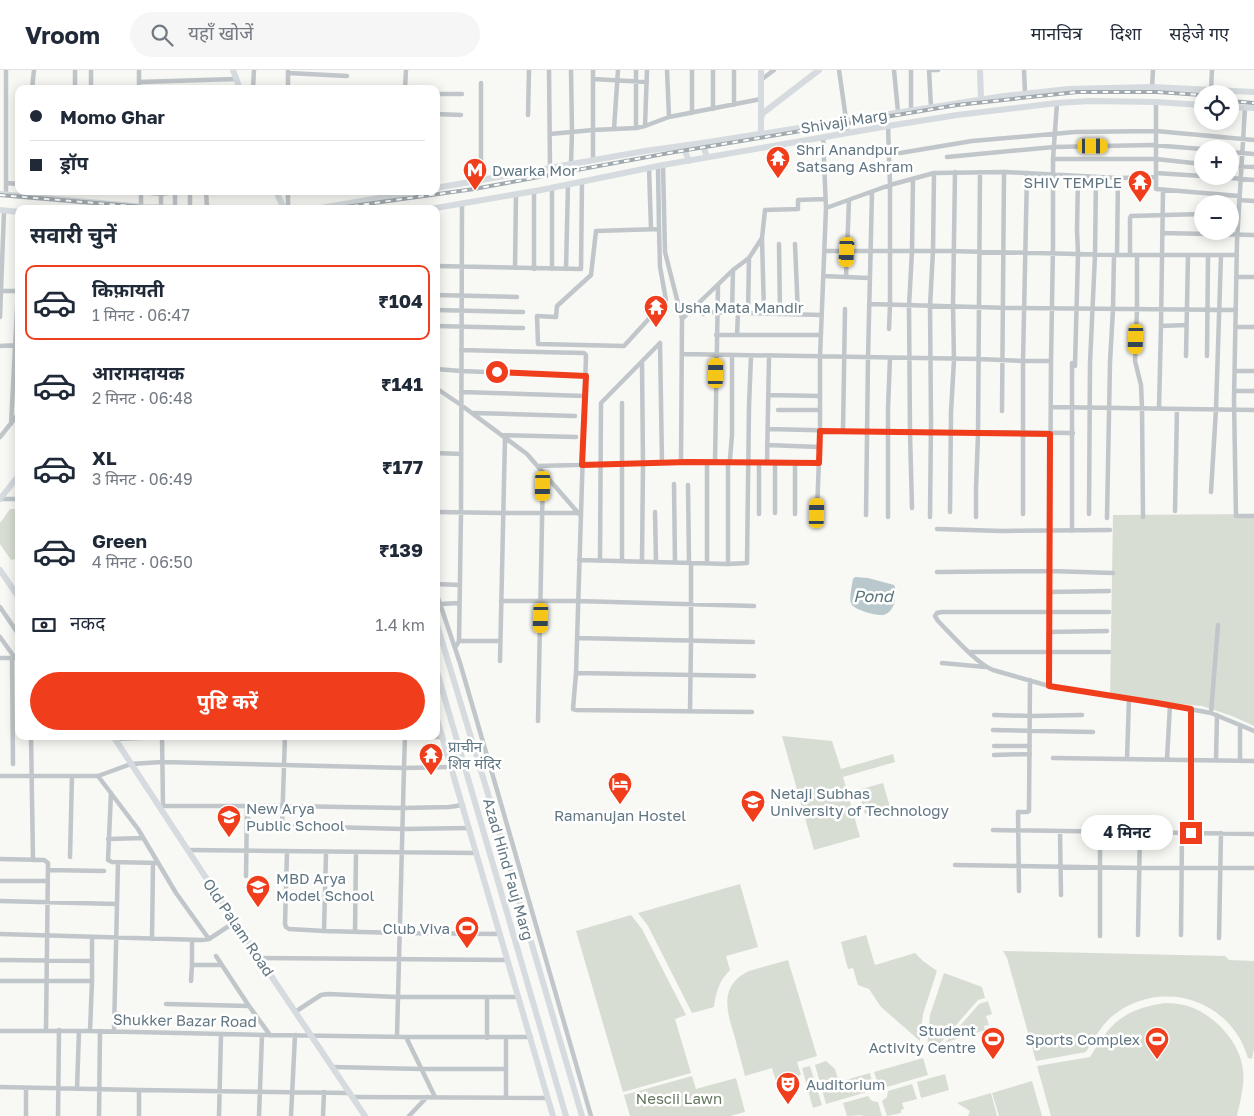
<!DOCTYPE html>
<html lang="hi">
<meta charset="utf-8">
<style>
body{margin:0;font-family:"Golos Text","Noto Sans Devanagari",sans-serif;background:#f6f6f7;color:#1f2937;height:100vh;display:flex;flex-direction:column;font-size:19px;white-space:nowrap}
*{box-sizing:border-box;margin:0}
p{font-size:16px;color:#747a83}
.icon{flex:none;width:28px;height:28px;fill:none;stroke:currentColor;stroke-width:2;stroke-linecap:round;stroke-linejoin:round}
.map{position:relative;flex:1;overflow:hidden}
.details{position:absolute;left:15px;top:135px;width:425px;height:535px;display:flex;flex-direction:column;background:#fff;border-radius:10px;box-shadow:0 2px 12px #0003}
.details>*{flex:none}
.top-card{position:absolute;left:15px;top:15px;width:425px;height:110px;border-radius:10px;box-shadow:0 2px 12px #0003;display:grid;align-content:center;height:110px;padding:0 15px;background:#fff}
.fabs{position:absolute;left:1194px;top:15px;display:grid;gap:10px}
.fabs a{display:grid;place-items:center;width:45px;height:45px;border-radius:50%;background:#fff;box-shadow:0 2px 12px #0003;font-size:25px}
.end{position:absolute;width:22px;height:22px;margin:-11px;border:6px solid #f03d1c;background:#fff;box-shadow:0 0 0 2px #fff}
.from{border-radius:50%}
.bubble{position:absolute;height:35px;border-radius:18px;background:#fff;box-shadow:0 2px 12px #0003;font-size:16px;font-weight:700;line-height:35px;text-align:center}
.car{position:absolute;width:15px;height:30px;margin:-15px -8px;border-radius:6px;box-shadow:0 0 4px 1px #0007;background:linear-gradient(#f5c518 24%,#345 0 40%,#f5c518 0 76%,#345 0 86%,#f5c518 0)}
.top-card b{display:flex;align-items:center;gap:18px;height:48px;font-size:19px}
.top-card b+b{border-top:1px solid #e0e1e3}
.top-card i{width:12px;height:12px;background:#1f2937}
ul{padding:0;list-style:none}
li{display:flex;align-items:center;gap:15px;height:75px;margin:0 10px 8px;padding:0 5px;border:2px solid transparent;border-radius:10px}
li div{flex:1}
li b{display:block;font-size:19px}
li em{font-style:normal;font-weight:700}
li.current{border-color:#f03d1c}
li>.icon{width:45px;height:45px;stroke-width:1.5}
h2{padding:0 15px;font-size:22px;line-height:60px}
.pay{display:flex;align-items:center;gap:12px;height:55px;padding:0 15px;font-size:19px}
.pay p{margin-inline-start:auto}
.primary-button{display:flex;gap:10px;margin-top:auto;padding:10px 15px}
.primary-button a{flex:1;height:58px;border-radius:30px;background:#f03d1c;color:#fff;font-size:20px;font-weight:700;line-height:58px;text-align:center}
header{display:flex;align-items:center;gap:30px;box-sizing:border-box;height:70px;padding:0 25px;background:#fff;border-bottom:1px solid #e0e1e3}
header strong{font-size:24px}
nav{display:flex;gap:28px;margin-inline-start:auto;font-size:18px}
.search{width:350px;height:45px;background:#f6f6f7;display:flex;align-items:center;gap:12px;box-sizing:border-box;padding:0 18px;border-radius:28px;color:#747a83;font-size:19px}
.map>svg:first-child{display:block}
</style>
<header>
<strong>Vroom</strong>
<div class="search"><svg class="icon" aria-label="search" viewBox="0 0 24 24"><circle cx="10" cy="10" r="6"/><path d="M15 15l6 6"/></svg>यहाँ खोजें</div>
<nav><a>मानचित्र</a><a>दिशा</a><a>सहेजे गए</a></nav>
</header>
<div class="map">
<svg width="1254" height="1046" viewBox="0 0 1254 1046">
<rect width="100%" height="100%" fill="#f8f8f4"/>
<!-- green -->
<path fill="#d8ddd3" d="M10 439H19V488L11 490 0 474V453Z
M1254 444V656L1232 646 1202 636 1110 628 1113 445Z
M782 666 832 671 841 699 893 684 895 692 843 707 860 767 814 780Z
M883 713 890 737 865 744 858 720Z
M740 814 758 877 726 886 730 900C719 911 716 922 714 937L692 943 648 856 638 843Z
M631 845 642 859 686 945 675 949 691 1003 623 1022 576 861Z
M866 865 875 895 915 883 923 891 937 901 923 944 920 971 881 937 869 919 858 915 853 898 848 899 841 872Z
M1003 881 1225 886 1229 890 1254 891V979L1252 989 1248 988C1245 980 1242 971 1237 964 1208 921 1149 914 1110 948 1100 958 1093 970 1086 982L1036 991 1007 888Z
M788 890 817 986 797 992 801 1005 776 1011 772 998 745 1006C742 993 738 981 735 968 727 942 718 916 749 901Z
M944 903 982 917 985 928 978 930 936 978 927 980 930 945Z
M988 931 992 944 986 946 989 955 984 956 985 960 950 971 945 973 979 934Z
M1165 933C1173 933 1181 934 1188 936 1215 945 1240 972 1243 1000 1245 1014 1240 1032 1237 1046H1051L1037 996 1090 987C1095 979 1100 971 1106 963 1120 944 1142 936 1165 933Z
M923 988 928 1005 887 1017 883 1012 877 1011 874 1002Z
M826 991 835 999 839 1012 870 1003 872 1012 867 1017V1022L826 1034 815 995Z
M810 996 822 1035 813 1038 802 998Z
M945 1004 949 1020 921 1028 917 1012Z
M692 1006 696 1019 736 1008 745 1042 730 1046H630L624 1025Z
M1032 1011 1042 1046H999L992 1023Z
M912 1014 917 1029 902 1033 904 1039 901 1040V1043L887 1046 882 1031 887 1027 888 1021Z
M991 1023 997 1046H968L970 1041 957 1033Z
M868 1026 872 1031 878 1032 882 1046H863L862 1045 847 1046 843 1033Z"/>
<!-- water -->
<path fill="#b9c8cc" d="M855 507 868 508 894 515C897 520 895 525 895 530 894 536 890 544 883 545 877 546 853 540 851 533 849 528 852 515 853 509Z"/>
<g fill="none" stroke-linecap="round" stroke-linejoin="round">
<!-- street -->
<path stroke="#c0c6c9" stroke-width="4.5" d="M139 0V19
M549 0 550 98
M571 0 572 62 571 94
M667 0 669 47
M692 0V43
M839 0 848 63
M894 0 898 42
M911 0V40
M929 0 931 37
M929 0H938
M1024 0 1025 23
M288 3 347 6
M593 9 647 12
M761 10 774 0
M139 12 236 9
M481 13V110
M1152 17 1153 0
M32 19 34 0
M75 19V0
M91 19V0
M253 19 254 0
M288 19V0
M405 19 406 0
M1211 20 1212 0
M436 24H462
M1156 32V119L1239 126
M734 35V0
M1245 38 1237 171 1234 330 1236 446H1254
M713 39V0
M436 44 461 45
M528 45 529 0
M645 56 647 0
M888 56 890 115V235L889 259
M636 58V0
M614 59 618 0
M550 64 593 60 636 58 645 56 669 47 761 29
M1230 82 1254 84
M900 83 972 71 1075 62 1156 61 1254 70
M947 87 1054 77 1152 75 1202 79
M1053 89H1156L1202 94
M593 90V0
M663 95 665 182 682 249 681 393
M658 96 659 159 660 197 666 230 624 276 538 274 537 246 556 247 557 236 591 205 596 161 659 159
M1230 96 1254 97
M649 98 651 159
M1156 103 1202 106
M1207 106 1254 110
M6 113 19 114
M69 121 76 122H141L161 124 175 122
M141 121V137
M175 121V137
M190 121V138
M206 121 207 138
M288 121V139
M534 121V199
M161 123V137
M6 124V0
M1239 130 1254 131
M826 138 890 115 934 103 1006 102 1118 108 1156 107
M1230 144 1238 145
M1162 163 1254 165
M762 169 764 243
M779 174 780 244
M795 174 798 244
M824 181H949L1117 185H1237
M1117 185 1118 108
M1130 185V148L1131 146 1202 144
M1137 185V239L1135 291 1141 315 1142 338 1143 447
M436 196 581 199 582 111
M515 198 516 124
M552 199V117
M566 199 568 114
M823 206 869 208
M846 207 849 130
M1236 207H1254
M0 221H19
M436 225 517 227
M869 234 1011 238 1236 240
M436 240 523 242
M732 243 733 200
M748 243 749 188
M703 244 706 242 822 245
M0 247 4 141
M682 249 733 200 749 188 762 168 765 140 798 139V130L825 129
M436 256 523 258
M1161 256 1186 255
M1236 257H1254
M716 265H821
M737 265 738 243
M660 273 662 393
M0 276 19 275
M461 280 584 283 586 285 576 603 573 639 576 640 752 642
M682 284 979 289 1023 291H1051
M1186 286 1188 185
M1207 286 1208 185
M642 293 643 394 642 492
M1075 296 1078 184 1077 160 1078 106
M436 299 461 301 586 306
M1235 301H1254
M436 318 461 335 527 384 580 445
M1235 321H1254
M461 322 585 326
M769 325 820 326
M622 333V491
M1051 337 1254 340
M1159 338 1161 256 1163 120
M778 340H820
M1002 341 1004 102
M474 343 575 346
M11 354 18 221V142
M768 359 931 363 951 362 1073 363
M843 361 845 239
M502 365 576 367
M0 367 19 343
M767 375 819 377
M436 383 461 384
M715 392 718 215
M759 392V444
M767 393 769 286
M775 393V443
M538 396 688 392 819 393
M674 414 675 492
M688 415 689 493
M1211 422 1216 339 1221 185
M0 429H19
M912 438 910 363 909 236 912 181 913 109
M1175 441 1177 339
M436 442 502 443H578
M655 442 656 492
M950 442 951 342 954 290 953 236 955 102
M817 443 820 361V287L826 138 823 67
M795 444V394
M1023 444V291L1027 103
M1089 444 1090 293 1095 185 1096 107
M866 445 868 288 872 122
M888 447V338L890 288
M930 447 931 352 930 236 933 181 934 103
M976 447V418L978 365 980 102
M1107 448 1110 292 1113 239 1114 185
M937 459 1002 461 1110 460
M1072 461V293
M579 490 728 494 747 493 749 336 751 286
M600 491 601 333 660 273
M707 493V392
M728 494V393L730 389 732 365V286
M937 502 1051 501 1113 503
M436 514 460 515
M436 522 460 593 497 720 591 1046
M1050 522 1109 521
M501 531H577L754 536
M440 534 459 533
M0 537 19 565
M1109 542H942L937 543 935 546 938 551C951 564 977 594 993 600L1049 616 1157 633 1211 643 1254 661
M1049 562 1107 561
M0 567 15 588
M577 568 753 572
M459 571H500
M455 578 459 571 461 443 462 133
M970 582H1109
M0 588H19
M12 588 13 694
M500 591 505 368
M942 593 985 597
M576 603 754 606
M1049 616 1051 291 1053 176V89L1057 33
M690 641 691 571V493
M1211 643 1218 555
M994 645 1030 646 1082 645
M538 651 543 402
M993 660 1093 662
M31 666 33 790
M162 666 163 736
M404 666 442 667
M115 669 162 667
M994 676H1030
M994 685 1030 684
M1053 688 1254 691
M1127 689 1129 628
M1167 689 1170 635
M1216 690 1217 645
M1240 690V655
M0 706H98L131 694 162 692 404 698 405 666
M98 706 138 759 176 823 209 869
M111 723 108 790 112 792 158 793
M159 736H283L404 738 449 737 463 735
M247 747 254 755 403 759 469 758
M282 756 285 666
M993 760 1254 764
M1060 761 1061 825
M1100 762V866
M1191 763V639
M108 769 143 768
M188 780 477 783
M287 782 285 854 286 857 289 859 324 861
M326 783 324 861 400 863 500 864
M70 787 72 706
M0 789 44 790 48 793 46 960
M955 795 1140 798H1254
M48 800 104 801
M246 806 247 735
M0 811H48
M1019 821 1018 742H1027L1029 741 1030 610
M0 831 117 834
M355 862 356 782
M0 864 202 870 209 869 235 852
M1138 865 1140 762
M1181 865 1182 763
M1219 868 1221 763
M152 869 153 793
M192 870V895
M259 888 508 890
M0 890 92 891
M0 911H92V868
M191 911 192 895H222
M487 927V968
M166 934 249 936 216 886
M249 936 270 965
M295 942 321 925 328 924 397 927H519
M0 961H90L270 965 406 967
M90 961 92 911
M114 961 118 792
M397 966 404 698 451 697
M333 997 422 999H505
M0 1017 139 1020 350 1023
M77 1019 79 961
M353 1027 548 1028
M435 1027 406 967H531
M506 1027V968
M26 1046V1018
M58 1046 59 960
M99 1046 100 961
M139 1046V1020
M219 1046 221 964
M259 1046 262 965
M291 1046 295 965
M323 1046 324 1022
M409 1046 427 1027"/>
<!-- secondary -->
<path stroke="#d5dbde" stroke-width="6" d="M233 0 240 19
M761 0V63
M980 0 981 29
M1230 37 1254 38
M761 48 763 43 819 0
M702 73 707 87
M683 76 689 91
M436 118 645 81 702 73 1004 26 1068 19 1152 17 1254 22
M276 121 284 139
M0 124 144 137 221 139
M315 139 420 121
M430 139 541 120 663 95 888 56 957 45 1057 33 1091 31 1156 32 1202 35
M0 140 19 142
M0 429 19 405
M0 500 19 528
M436 551 488 724 582 1046
M436 598 566 1046
M436 646 553 1046
M113 666 235 852 365 1046"/>
<defs>
<path id="rail" d="M1230 31 1254 33
M0 125 167 139
M331 139 474 119 669 83 957 35 1077 22H1157L1202 25"/>
</defs>
<!-- rail casing -->
<use href="#rail" stroke="#a1aaaf" stroke-width="4"/>
<!-- rail -->
<use href="#rail" stroke="#fff" stroke-width="2" stroke-dasharray="5.5" stroke-linecap="butt"/>
</g>
<g fill="none" stroke-linecap="round" stroke-linejoin="round">
<!-- route -->
<path stroke="#f03d1c" stroke-width="6" d="M497 302 586 306 582 395 688 392 819 393 820 361 1050 364 1049 616 1157 633 1191 639V763"/>
</g>
<!-- icons -->
<defs>
<symbol id="temple-pin" viewBox="-11 -11 22 30"><path d="M0 17L-7.5 6A9.5 9.5 0 1 1 7.5 6Z" fill="#f03d1c" stroke="#fff"/><path d="M0-6L5-2H3V0L6.5 2.5H4V6H1.5V3h-3V6H-4V2.5H-6.5L-3 0V-2H-5Z" fill="#fff"/></symbol>
<symbol id="metro-pin" viewBox="-11 -11 22 30"><path d="M0 17L-7.5 6A9.5 9.5 0 1 1 7.5 6Z" fill="#f03d1c" stroke="#fff"/><path d="M-5.5 5V-5H-3L0 0L3-5H5.5V5H3V-.5L0 4L-3-.5V5Z" fill="#fff"/></symbol>
<symbol id="hotel-pin" viewBox="-11 -11 22 30"><path d="M0 17L-7.5 6A9.5 9.5 0 1 1 7.5 6Z" fill="#f03d1c" stroke="#fff"/><path d="M-6-4.5h1.5V1H6V5H4.5V3h-9V5H-6ZM-4 0a1.8 1.8 0 1 1 3.6 0ZM.5 0V-2.5h3Q6-2.5 6 0Z" fill="#fff"/></symbol>
<symbol id="university-pin" viewBox="-11 -11 22 30"><path d="M0 17L-7.5 6A9.5 9.5 0 1 1 7.5 6Z" fill="#f03d1c" stroke="#fff"/><path d="M0-5L7-2L0 1L-7-2ZM-4 1L0 2.5L4 1V4Q0 6-4 4Z" fill="#fff"/></symbol>
<symbol id="school-pin" viewBox="-11 -11 22 30"><path d="M0 17L-7.5 6A9.5 9.5 0 1 1 7.5 6Z" fill="#f03d1c" stroke="#fff"/><path d="M0-5L7-2L0 1L-7-2ZM-4 1L0 2.5L4 1V4Q0 6-4 4Z" fill="#fff"/></symbol>
<symbol id="stadium-pin" viewBox="-11 -11 22 30"><path d="M0 17L-7.5 6A9.5 9.5 0 1 1 7.5 6Z" fill="#f03d1c" stroke="#fff"/><path d="M0-5a6.5 5 0 1 0 0 10a6.5 5 0 1 0 0-10ZM-3.5-1.8h7v3.6h-7Z" fill="#fff"/></symbol>
<symbol id="theatre-pin" viewBox="-11 -11 22 30"><path d="M0 17L-7.5 6A9.5 9.5 0 1 1 7.5 6Z" fill="#f03d1c" stroke="#fff"/><path d="M-5-5.5Q0-4 5-5.5V0Q5 5 0 6Q-5 5-5 0ZM-3.3-2.5H-1v1.5H-3.3ZM1-2.5H3.3v1.5H1ZM-2.8 1Q0 5.5 2.8 1Z" fill="#fff"/></symbol>
</defs>
<g fill-rule="evenodd">
<use href="#temple-pin" x="764" y="74" width="28" height="38"/>
<use href="#metro-pin" x="461" y="86" width="28" height="38"/>
<use href="#temple-pin" x="1126" y="98" width="28" height="38"/>
<use href="#temple-pin" x="642" y="223" width="28" height="38"/>
<use href="#temple-pin" x="417" y="671" width="28" height="38"/>
<use href="#hotel-pin" x="606" y="700" width="28" height="38"/>
<use href="#university-pin" x="739" y="718" width="28" height="38"/>
<use href="#school-pin" x="215" y="733" width="28" height="38"/>
<use href="#school-pin" x="244" y="803" width="28" height="38"/>
<use href="#stadium-pin" x="453" y="844" width="28" height="38"/>
<use href="#stadium-pin" x="979" y="955" width="28" height="38"/>
<use href="#stadium-pin" x="1143" y="955" width="28" height="38"/>
<use href="#theatre-pin" x="774" y="1000" width="28" height="38"/>
</g>
<g text-anchor="middle" dominant-baseline="central" stroke-width="5" stroke-linejoin="round" paint-order="stroke">
<!-- street labels -->
<g font-size="15" fill="#607682" stroke="#fff">
<text transform="translate(844 51) rotate(-9)">Shivaji Marg</text>
<text transform="translate(509 799) rotate(74)">Azad Hind Fauj Marg</text>
<text transform="translate(239 857) rotate(56)">Old Palam Road</text>
<text transform="translate(185 950) rotate(1)">Shukker Bazar Road</text>
</g>
<!-- poi labels -->
<g font-size="15" fill="#607682" stroke="#fff" text-anchor="start">
<text x="796" y="79">Shri Anandpur<tspan x="796" dy="17">Satsang Ashram</tspan></text>
<text x="492" y="100">Dwarka Mor</text>
<text x="1122" y="112" text-anchor="end">SHIV TEMPLE</text>
<text x="674" y="237">Usha Mata Mandir</text>
<text x="448" y="676">प्राचीन<tspan x="448" dy="17">शिव मंदिर</tspan></text>
<text x="770" y="723">Netaji Subhas<tspan x="770" dy="17">University of Technology</tspan></text>
<text x="246" y="738">New Arya<tspan x="246" dy="17">Public School</tspan></text>
<text x="620" y="745" text-anchor="middle">Ramanujan Hostel</text>
<text x="276" y="808">MBD Arya<tspan x="276" dy="17">Model School</tspan></text>
<text x="450" y="858" text-anchor="end">Club Viva</text>
<text x="976" y="960" text-anchor="end">Student<tspan x="976" dy="17">Activity Centre</tspan></text>
<text x="1140" y="969" text-anchor="end">Sports Complex</text>
<text x="806" y="1014">Auditorium</text>
</g>
<!-- park labels -->
<g font-size="15" fill="#667960" stroke="#fff">
<text x="679" y="1028">Nescii Lawn</text>
</g>
<!-- water labels -->
<g font-size="16" font-style="italic" fill="#5b767c" stroke="#fff">
<text x="873" y="526">Pond</text>
</g>
</g>
</svg>
<div class="fabs">
<a><svg class="icon" aria-label="locate" viewBox="0 0 24 24"><circle cx="12" cy="12" r="6"/><path d="M12 2v4M12 18v4M2 12h4M18 12h4"/></svg></a>
<a>+</a>
<a>−</a>
</div>
<i class="end from" style="left:497px;top:302px"></i>
<i class="end" style="left:1191px;top:763px"></i>
<div class="bubble" style="left:1081px;top:745px;width:92px">4 मिनट</div>
<i class="car" style="left:1093px;top:76px;rotate:90deg"></i>
<i class="car" style="left:847px;top:182px;rotate:183deg"></i>
<i class="car" style="left:1136px;top:269px;rotate:182deg"></i>
<i class="car" style="left:716px;top:303px;rotate:1deg"></i>
<i class="car" style="left:543px;top:416px;rotate:181deg"></i>
<i class="car" style="left:817px;top:443px;rotate:1deg"></i>
<i class="car" style="left:541px;top:548px;rotate:182deg"></i>
<div class="top-card">
<b><i class="from"></i>Momo Ghar</b>
<b><i></i>ड्रॉप</b>
</div>
<section class="details">
<h2>सवारी चुनें</h2>
<ul>
<li class="current"><svg class="icon" aria-label="car" viewBox="0 0 24 24"><path d="M5 17H2v-5l4-1 3-4h7l3 4 3 1v5h-3M9 17h6M6 11h13"/><circle cx="7" cy="17" r="2"/><circle cx="17" cy="17" r="2"/></svg><div><b>किफ़ायती</b><p>1 मिनट · 06:47</p></div><em>₹104</em></li>
<li><svg class="icon" aria-label="car" viewBox="0 0 24 24"><path d="M5 17H2v-5l4-1 3-4h7l3 4 3 1v5h-3M9 17h6M6 11h13"/><circle cx="7" cy="17" r="2"/><circle cx="17" cy="17" r="2"/></svg><div><b>आरामदायक</b><p>2 मिनट · 06:48</p></div><em>₹141</em></li>
<li><svg class="icon" aria-label="car" viewBox="0 0 24 24"><path d="M5 17H2v-5l4-1 3-4h7l3 4 3 1v5h-3M9 17h6M6 11h13"/><circle cx="7" cy="17" r="2"/><circle cx="17" cy="17" r="2"/></svg><div><b>XL</b><p>3 मिनट · 06:49</p></div><em>₹177</em></li>
<li><svg class="icon" aria-label="car" viewBox="0 0 24 24"><path d="M5 17H2v-5l4-1 3-4h7l3 4 3 1v5h-3M9 17h6M6 11h13"/><circle cx="7" cy="17" r="2"/><circle cx="17" cy="17" r="2"/></svg><div><b>Green</b><p>4 मिनट · 06:50</p></div><em>₹139</em></li>
</ul>
<div class="pay"><svg class="icon" aria-label="cash" viewBox="0 0 24 24"><path d="M3 7h18v10H3z"/><circle cx="12" cy="12" r="2"/></svg>नकद<p>1.4 km</p></div>
<div class="primary-button"><a>पुष्टि करें</a></div>
</section>
</div>
